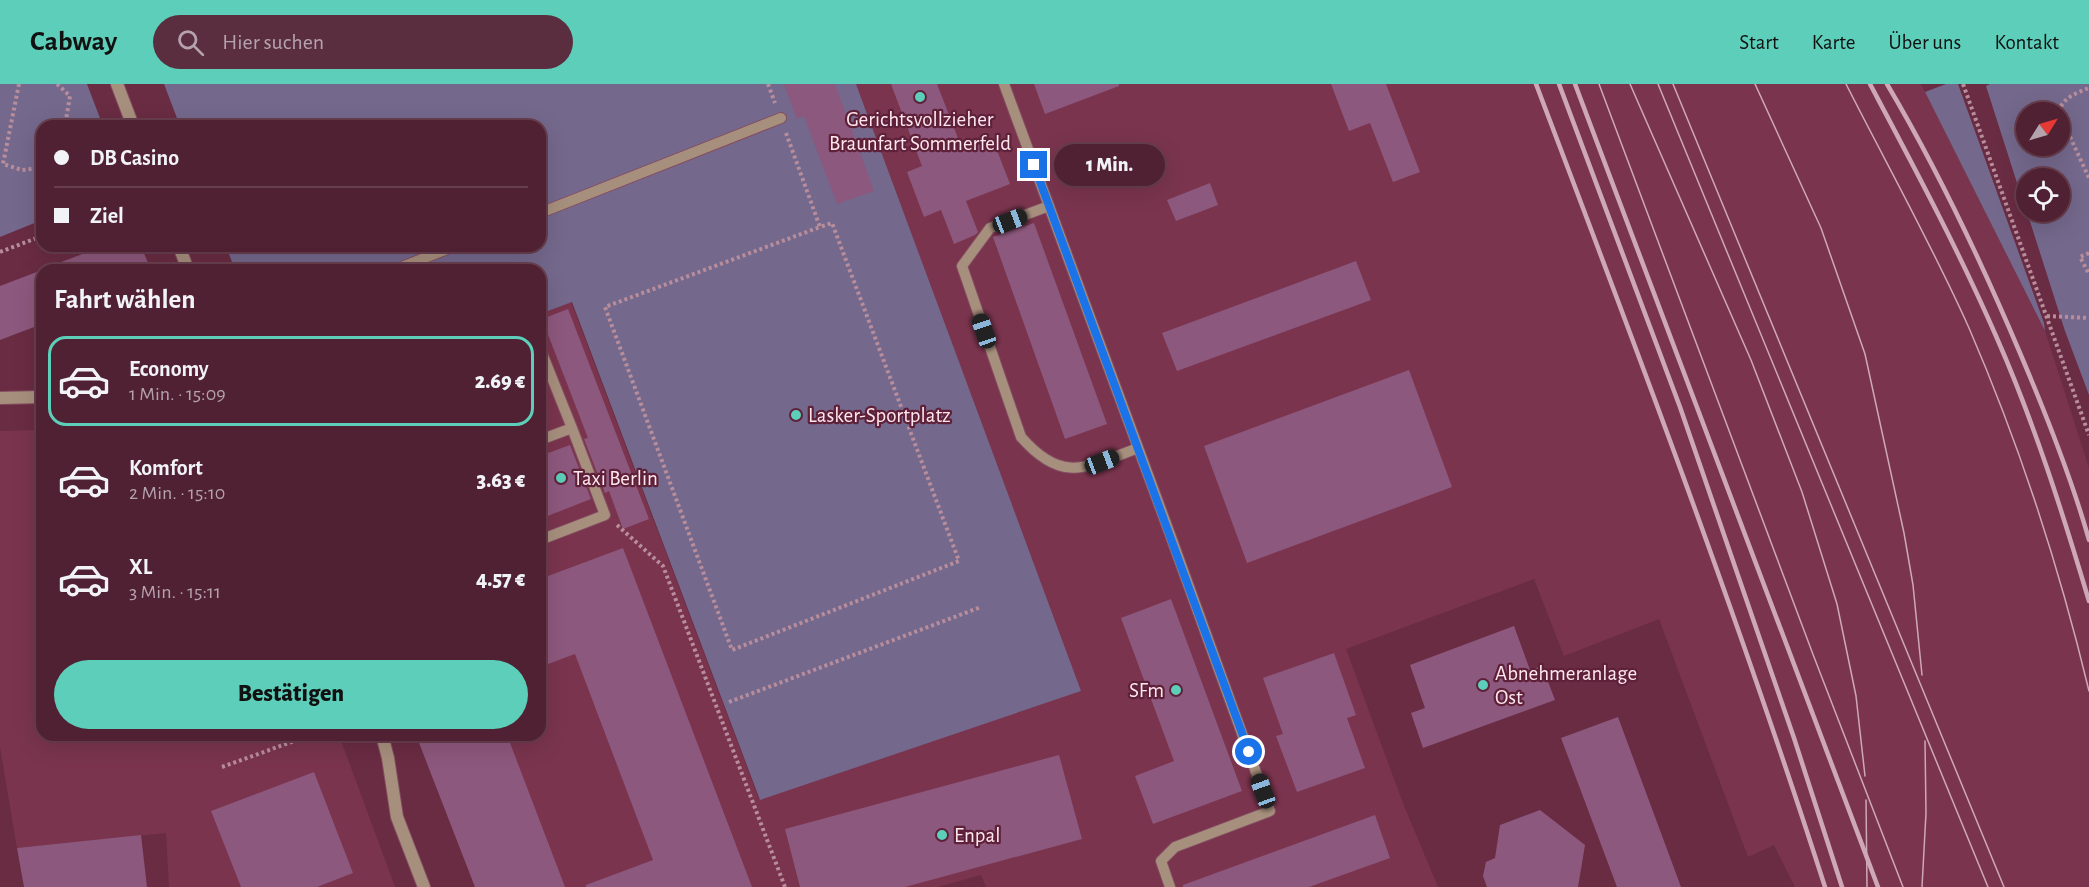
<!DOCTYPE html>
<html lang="de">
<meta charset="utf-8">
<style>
body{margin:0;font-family:"Alegreya Sans",sans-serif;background:#5a2e3e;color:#f1f3f6;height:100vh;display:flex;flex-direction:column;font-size:22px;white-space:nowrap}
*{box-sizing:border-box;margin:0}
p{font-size:20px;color:#b4a3ac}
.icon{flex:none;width:33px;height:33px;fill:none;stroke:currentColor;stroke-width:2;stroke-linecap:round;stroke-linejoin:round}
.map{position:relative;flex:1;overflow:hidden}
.sheet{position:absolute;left:36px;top:180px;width:510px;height:477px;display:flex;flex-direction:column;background:#502132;border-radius:18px;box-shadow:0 6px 24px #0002,0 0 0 2px #673e4d}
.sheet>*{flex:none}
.guide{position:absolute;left:36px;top:36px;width:510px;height:132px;border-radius:18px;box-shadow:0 6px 24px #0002,0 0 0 2px #673e4d;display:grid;align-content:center;height:132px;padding:0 18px;background:#502132}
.needle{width:39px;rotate:53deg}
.fabs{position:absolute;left:2016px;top:18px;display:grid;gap:12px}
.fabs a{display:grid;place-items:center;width:54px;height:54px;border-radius:50%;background:#502132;box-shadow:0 6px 24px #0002,0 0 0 2px #673e4d;font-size:30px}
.end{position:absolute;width:27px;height:27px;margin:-14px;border:8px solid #1a73e8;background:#fff;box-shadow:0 0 0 3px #fff}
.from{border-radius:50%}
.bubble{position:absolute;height:42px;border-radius:21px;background:#502132;box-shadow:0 6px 24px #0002,0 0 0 2px #673e4d;font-size:20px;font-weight:800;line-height:42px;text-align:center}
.car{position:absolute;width:18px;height:36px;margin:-18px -9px;border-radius:8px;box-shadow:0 0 4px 2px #0007;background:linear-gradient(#222 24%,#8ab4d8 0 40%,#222 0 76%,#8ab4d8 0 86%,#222 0)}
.guide b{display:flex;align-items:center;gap:21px;height:57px;font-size:22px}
.guide b+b{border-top:2px solid #673e4d}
.guide i{width:15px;height:15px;background:#f1f3f6}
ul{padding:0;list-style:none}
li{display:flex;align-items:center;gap:18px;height:90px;margin:0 12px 9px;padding:0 6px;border:3px solid transparent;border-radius:18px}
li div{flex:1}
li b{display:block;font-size:22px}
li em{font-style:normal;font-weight:800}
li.on{border-color:#5dceb9}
li>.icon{width:54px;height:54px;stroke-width:1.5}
h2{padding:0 18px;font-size:27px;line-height:72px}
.action{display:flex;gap:12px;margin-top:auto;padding:12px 18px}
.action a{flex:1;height:69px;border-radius:36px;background:#5dceb9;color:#111;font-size:24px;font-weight:800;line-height:69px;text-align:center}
header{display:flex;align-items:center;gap:36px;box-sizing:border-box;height:84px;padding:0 30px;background:#5dceb9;color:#111}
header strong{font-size:28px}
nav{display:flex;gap:33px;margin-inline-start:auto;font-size:21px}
.search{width:420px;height:54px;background:#5a2e3e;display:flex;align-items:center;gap:15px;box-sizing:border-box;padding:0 21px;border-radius:33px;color:#b4a3ac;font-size:22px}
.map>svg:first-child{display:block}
</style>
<header>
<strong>Cabway</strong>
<div class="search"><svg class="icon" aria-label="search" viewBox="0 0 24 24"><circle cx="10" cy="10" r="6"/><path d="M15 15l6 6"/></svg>Hier suchen</div>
<nav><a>Start</a><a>Karte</a><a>Über uns</a><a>Kontakt</a></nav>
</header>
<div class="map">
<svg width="2089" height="803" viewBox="0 0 2089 803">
<rect width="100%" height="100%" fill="#6a2c43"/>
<!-- built -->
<path fill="#7a344e" d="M856 0H1921L2045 247 2089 384V803H1795L1774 761 1748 773 1659 535 1564 572 1534 495 1346 565 1404 722 1438 803H986L981 791 938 803H475L416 651H540V230L571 218 759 715 1080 607Z
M42 346V651H339L395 803H169L166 749 17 764 0 663V347Z"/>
<!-- green -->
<path fill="#74688c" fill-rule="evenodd" d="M0 0H87L103 42H42V136L0 153Z
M164 0H856L1081 607 760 716 572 218 540 230V186H235L226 162H540V42H180Z
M1946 0H1958L2044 239 2045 247 1925 8Z
M1990 0H2089V311L2065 247 2027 128H2060V94H2026V127L1986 2ZM2026 28H2060V62H2026Z"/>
<!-- building -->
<path fill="#8d587d" d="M784 0H835L874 107 837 120 804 32 797 35Z
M891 0H937L963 67 993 56 1010 100 966 117 978 148 975 151 954 160 941 126 924 133 907 88 922 82Z
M1034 0H1119V2L1045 30Z
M1331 0H1386L1420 88 1393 98 1370 39 1349 47Z
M1210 99 1218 121 1176 137 1167 116Z
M1034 139 1107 340 1065 355 993 153Z
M104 162H141L151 186H46L45 184Z
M1356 177 1371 216 1177 287 1162 249Z
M42 186V240L0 256V202Z
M568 225 649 435 623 445 609 407 605 409 584 355 588 354 542 235Z
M1409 286 1452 403 1247 479 1204 362Z
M570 361 591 415 540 435V372Z
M623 464 752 803H586V801L653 776 575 570 540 583V495Z
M1171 515 1242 707 1153 740 1135 692 1174 677 1121 534Z
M1514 542 1530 586 1542 582 1555 616 1423 664 1411 629 1425 624 1410 581Z
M1334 569 1356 631 1347 634 1365 684 1297 708 1276 652 1283 650 1263 594Z
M1618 633 1681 803H1617L1561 654Z
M416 651H507L565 803H475Z
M1059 671 1082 755 905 803H800L785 745Z
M314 688 353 789 317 803H241L211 727Z
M1540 726 1585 761 1578 803H1487L1483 792 1486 778 1495 774 1500 741Z
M1375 731 1390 774 1309 803H1183V801Z
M141 751 147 803H24L17 764Z"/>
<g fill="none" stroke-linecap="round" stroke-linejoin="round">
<defs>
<path id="lane" d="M1004 0 1171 453 1270 727 1175 763 1161 777 1170 803
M1049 122 990 144 962 182 1021 353C1063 401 1087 383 1138 364
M540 129 781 34
M394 186 455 162
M540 264 572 344
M540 356 572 344 605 431 540 456"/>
<path id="street" d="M117 0 133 42
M179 162 188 186
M0 314 42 313
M382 651 388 674 397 733 424 803"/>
</defs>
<!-- lane casing -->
<use href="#lane" stroke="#854e62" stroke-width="12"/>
<!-- street casing -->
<use href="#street" stroke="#854e62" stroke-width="14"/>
<!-- path -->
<path stroke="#b88d9c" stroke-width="4" stroke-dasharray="3 3" stroke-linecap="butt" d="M19 0 3 80 22 86 42 84
M57 0 70 12 65 42
M768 0 775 19
M1963 0 2089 351
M2059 28C2062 14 2076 9 2089 4
M2060 31 2089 94
M786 49 820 143 832 139 959 477 732 566 605 223 820 143
M0 168 42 152
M2089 169 2080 173 2089 190
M2047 232 2089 234
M617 441 663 482 785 803
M729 618 981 523
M222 683 311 651"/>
<!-- lane -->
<use href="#lane" stroke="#a78f7d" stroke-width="10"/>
<!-- street -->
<use href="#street" stroke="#a78f7d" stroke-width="12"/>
<!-- tram -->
<path stroke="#cea9b5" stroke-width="1.5" d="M1599 0 1814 573 1903 803
M1630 0 1751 276 1802 408 1837 520 1856 612 1865 692
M1658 0 1988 803
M1673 0 2004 803
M1755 0 1821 144 1865 270 1904 449 1913 501 1922 591
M1846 0C1887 81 1932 161 1969 244 2020 362 2059 482 2089 607
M1866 716 1867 803
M1922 803 1926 729 1925 657"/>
<!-- rail -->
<path stroke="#cea9b5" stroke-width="4.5" d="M1536 0C1637 266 1738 532 1825 803
M1559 0 1680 323 1794 654 1842 803
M1575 0 1878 803
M1870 0C1914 83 1958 165 1996 252 2034 338 2062 427 2089 517
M1887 0C1938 86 1981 177 2020 269 2046 330 2071 392 2089 456"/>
</g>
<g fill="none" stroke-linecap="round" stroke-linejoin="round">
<!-- route -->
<path stroke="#1a73e8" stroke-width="8" d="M1034 81 1249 668"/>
</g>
<!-- markers -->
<g fill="#5dceb9" stroke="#5e2139" stroke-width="2">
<circle cx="920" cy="13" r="6"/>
<circle cx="796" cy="331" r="6"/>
<circle cx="561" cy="394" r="6"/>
<circle cx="1483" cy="601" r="6"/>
<circle cx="1176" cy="606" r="6"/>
<circle cx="942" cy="751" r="6"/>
</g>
<g text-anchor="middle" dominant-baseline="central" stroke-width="4.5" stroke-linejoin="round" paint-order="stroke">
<!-- poi labels -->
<g font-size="21" fill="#ffe7ed" stroke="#5e2139" text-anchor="start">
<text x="920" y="35" text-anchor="middle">Gerichtsvollzieher<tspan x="920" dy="24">Braunfart Sommerfeld</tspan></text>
<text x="808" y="331">Lasker-Sportplatz</text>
<text x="573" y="394">Taxi Berlin</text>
<text x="1495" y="589">Abnehmeranlage<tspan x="1495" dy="24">Ost</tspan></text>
<text x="1164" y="606" text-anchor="end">SFm</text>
<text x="954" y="751">Enpal</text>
</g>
</g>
</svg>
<div class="fabs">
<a><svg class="needle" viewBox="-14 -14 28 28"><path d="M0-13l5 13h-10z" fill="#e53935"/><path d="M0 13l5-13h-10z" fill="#b4a3ac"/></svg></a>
<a><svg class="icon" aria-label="locate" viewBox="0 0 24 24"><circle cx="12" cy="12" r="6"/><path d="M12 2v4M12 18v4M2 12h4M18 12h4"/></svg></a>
</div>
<i class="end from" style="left:1249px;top:668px"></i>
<i class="end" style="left:1034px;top:81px"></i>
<div class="bubble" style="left:1054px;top:60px;width:111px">1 Min.</div>
<i class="car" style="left:1010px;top:137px;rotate:69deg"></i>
<i class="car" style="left:984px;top:247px;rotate:341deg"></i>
<i class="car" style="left:1102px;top:378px;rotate:69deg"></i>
<i class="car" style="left:1263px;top:707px;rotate:340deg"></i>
<div class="guide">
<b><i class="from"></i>DB Casino</b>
<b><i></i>Ziel</b>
</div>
<section class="sheet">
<h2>Fahrt wählen</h2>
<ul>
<li class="on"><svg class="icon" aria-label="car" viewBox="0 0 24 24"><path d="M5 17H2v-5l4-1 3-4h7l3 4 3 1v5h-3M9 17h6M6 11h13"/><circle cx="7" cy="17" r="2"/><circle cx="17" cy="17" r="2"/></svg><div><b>Economy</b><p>1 Min. · 15:09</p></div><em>2.69 €</em></li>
<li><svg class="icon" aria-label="car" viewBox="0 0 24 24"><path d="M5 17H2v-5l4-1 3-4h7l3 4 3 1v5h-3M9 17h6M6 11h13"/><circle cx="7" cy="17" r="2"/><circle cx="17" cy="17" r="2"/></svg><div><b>Komfort</b><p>2 Min. · 15:10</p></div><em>3.63 €</em></li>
<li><svg class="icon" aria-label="car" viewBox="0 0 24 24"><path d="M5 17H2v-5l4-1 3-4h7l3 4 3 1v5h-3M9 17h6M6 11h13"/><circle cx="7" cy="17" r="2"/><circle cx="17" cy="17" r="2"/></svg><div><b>XL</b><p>3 Min. · 15:11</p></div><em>4.57 €</em></li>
</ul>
<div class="action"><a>Bestätigen</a></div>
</section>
</div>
